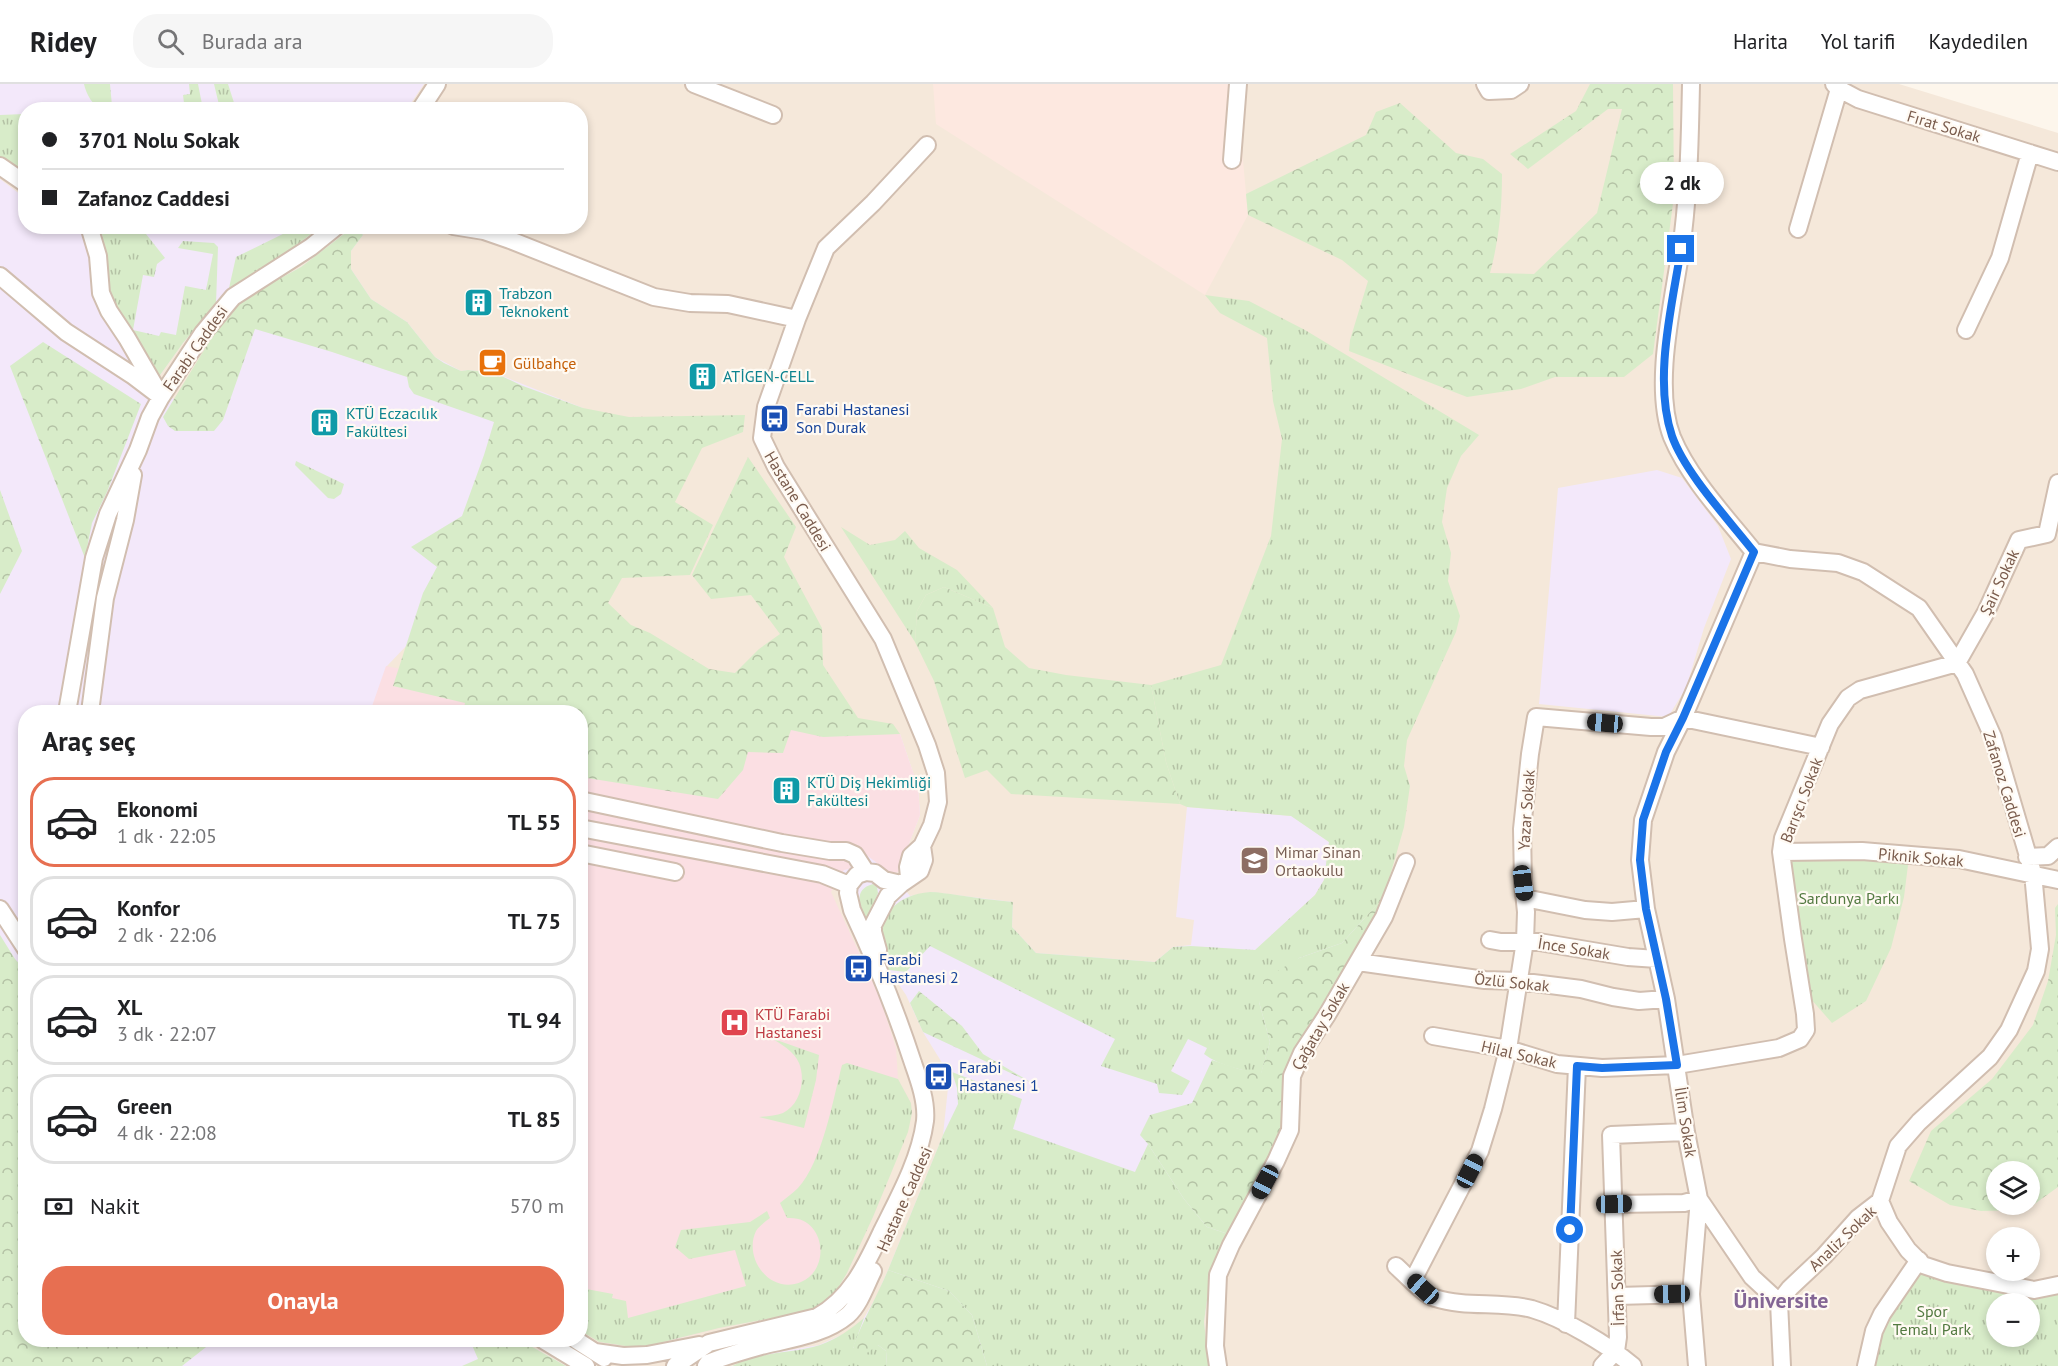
<!DOCTYPE html>
<html lang="tr">
<meta charset="utf-8">
<style>
body{margin:0;font-family:"PT Sans",sans-serif;background:#f6f6f6;color:#202124;height:100vh;display:flex;flex-direction:column;font-size:22px;white-space:nowrap}
*{box-sizing:border-box;margin:0}
p{font-size:20px;color:#757577}
.icon{flex:none;width:33px;height:33px;fill:none;stroke:currentColor;stroke-width:2;stroke-linecap:round;stroke-linejoin:round}
.map{position:relative;flex:1;overflow:hidden}
.details{position:absolute;left:18px;top:621px;width:570px;height:642px;display:flex;flex-direction:column;background:#fff;border-radius:24px;box-shadow:0 3px 9px #0003}
.details>*{flex:none}
.hud{position:absolute;left:18px;top:18px;width:570px;height:132px;border-radius:24px;box-shadow:0 3px 9px #0003;display:grid;align-content:center;height:132px;padding:0 24px;background:#fff}
.buttons{position:absolute;left:1986px;top:1077px;display:grid;gap:12px}
.buttons a{display:grid;place-items:center;width:54px;height:54px;border-radius:50%;background:#fff;box-shadow:0 3px 9px #0003;font-size:30px}
.end{position:absolute;width:27px;height:27px;margin:-14px;border:8px solid #1a73e8;background:#fff;box-shadow:0 0 0 3px #fff}
.from{border-radius:50%}
.bubble{position:absolute;height:42px;border-radius:21px;background:#fff;box-shadow:0 3px 9px #0003;font-size:20px;font-weight:600;line-height:42px;text-align:center}
.car{position:absolute;width:18px;height:36px;margin:-18px -9px;border-radius:8px;box-shadow:0 0 4px 2px #0007;background:linear-gradient(#222 24%,#8ab4d8 0 40%,#222 0 76%,#8ab4d8 0 86%,#222 0)}
.hud b{display:flex;align-items:center;gap:21px;height:57px;font-size:22px}
.hud b+b{border-top:2px solid #e0e0e0}
.hud i{width:15px;height:15px;background:#202124}
ul{padding:0;list-style:none}
li{display:flex;align-items:center;gap:18px;height:90px;margin:0 12px 9px;padding:0 12px;border:3px solid #e0e0e0;border-radius:24px}
li div{flex:1}
li b{display:block;font-size:22px}
li em{font-style:normal;font-weight:600}
li.active{border-color:#e76f51}
li>.icon{width:54px;height:54px;stroke-width:1.5}
h2{padding:0 24px;font-size:27px;line-height:72px}
.pay{display:flex;align-items:center;gap:15px;height:66px;padding:0 24px;font-size:22px}
.pay p{margin-inline-start:auto}
.primary-button{display:flex;gap:12px;margin-top:auto;padding:12px 24px}
.primary-button a{flex:1;height:69px;border-radius:24px;background:#e76f51;color:#fff;font-size:24px;font-weight:600;line-height:69px;text-align:center}
header{display:flex;align-items:center;gap:36px;box-sizing:border-box;height:84px;padding:0 30px;background:#fff;border-bottom:2px solid #e0e0e0}
header strong{font-size:28px}
nav{display:flex;gap:33px;margin-inline-start:auto;font-size:21px}
.search{width:420px;height:54px;background:#f6f6f6;display:flex;align-items:center;gap:15px;box-sizing:border-box;padding:0 21px;border-radius:24px;color:#757577;font-size:22px}
.map>svg:first-child{display:block}
</style>
<header>
<strong>Ridey</strong>
<div class="search"><svg class="icon" aria-label="search" viewBox="0 0 24 24"><circle cx="10" cy="10" r="6"/><path d="M15 15l6 6"/></svg>Burada ara</div>
<nav><a>Harita</a><a>Yol tarifi</a><a>Kaydedilen</a></nav>
</header>
<div class="map">
<svg width="2058" height="1282" viewBox="0 0 2058 1282">
<defs>
<pattern id="grass-tufts" width="24" height="20" patternUnits="userSpaceOnUse" patternTransform="scale(1.5)"><rect width="24" height="20" fill="#d8ecc9"/><path d="M3 7l-1-3M5 7V3M7 7l1-3M15 17l-1-3M17 17v-4M19 17l1-3" fill="none" stroke="#b4c2a5"/></pattern>
<pattern id="forest-crowns" width="20" height="18" patternUnits="userSpaceOnUse" patternTransform="scale(1.5)"><rect width="20" height="18" fill="#d8ecc9"/><path d="M2 6a3 3 0 1 1 6 0M12 15a3 3 0 1 1 6 0" fill="none" stroke="#b4c2a5"/></pattern>
</defs>
<rect width="100%" height="100%" fill="#fdf6ec"/>
<!-- residential -->
<path fill="#f5e8da" fill-rule="evenodd" d="M0 0H1899L2058 49V1282H0ZM26 26H580V142H26ZM26 628H580V1256H26ZM1996 1088H2030V1120H1996ZM1996 1154H2030V1186H1996ZM1996 1220H2030V1252H1996Z"/>
<!-- commercial -->
<path fill="#fde8e0" d="M933 0H1236L1248 131 1205 211 936 40Z"/>
<!-- education -->
<path fill="#f3e8fa" d="M0 0H424L407 25 26 26 25 93 0 74Z
M0 95 25 114 26 142 79 143 88 155 92 204 102 231 161 313 176 315 228 227 251 210 301 183 353 143 357 142 363 151 351 167V185L371 215 407 238 435 273 461 287 468 286 495 289 583 324 496 468 387 582 376 628H26V1256H520L566 1282H0Z
M98 143H320L284 171 229 204 183 259 158 294 133 254 105 166 103 153Z
M1657 386 1682 394 1718 442 1731 475 1704 544 1686 604 1668 633 1539 620 1558 404Z
M825 649 900 650 918 703 920 731 898 788 892 790 910 812 931 808 1013 818 1012 843 1036 869 1155 878 1173 863 1191 861 1194 836 1176 833 1187 723 1292 732 1329 758 1324 796 1315 811 1257 865 1378 831 1360 858 1211 1187 1204 1238 1209 1282H732L761 1271 819 1261 848 1248 864 1234 876 1213 888 1186 943 1051 948 1004 944 982 923 948 906 911 889 886 851 796 832 781Z"/>
<!-- medical -->
<path fill="#fbdfe3" d="M386 582 688 643 792 642 825 649 900 650 918 703 920 731 898 788 891 790 864 769 855 776 849 785 844 786 831 808 880 914 896 964 898 995 911 1019 912 1029 907 1048 873 1133 847 1189 835 1209 825 1217 809 1227 719 1244 677 1255 612 1262 599 1258 581 1247 580 628H370Z"/>
<!-- grass -->
<path fill="url(#grass-tufts)" fill-rule="evenodd" d="M84 0H110L112 22 161 20 162 25C148 26 116 28 104 26 93 23 86 10 84 0Z
M189 0H198L203 25H179V20L184 19 183 11 190 10Z
M214 0H228L236 25H220Z
M25 30V93L0 74V31Z
M98 143H145L146 150 165 174 157 180 154 193 143 191 133 246 159 252 161 248 176 251 185 202 206 206 213 170 178 164 183 157 214 159 218 163 216 220 183 259 158 294 133 254 105 202 103 153Z
M297 143H320L284 171 229 204 236 173Z
M1205 211 1249 217 1305 246 1479 351 1461 372 1447 404 1442 438 1451 469 1448 497 1460 532 1456 548 1407 656 1404 682 1410 702 1404 743 1384 813 1342 859 1299 874 1259 918 1270 958 1261 990C1242 986 1220 982 1204 970L1207 964 1188 955 1171 987 1190 997 1182 1011 1159 1009 1157 1000 1101 982 1115 955 930 862 906 888 889 886C873 847 883 812 930 808 939 808 949 810 957 811 976 814 995 816 1013 818L1012 843 1036 869 1155 878 1173 863 1191 862 1255 866 1315 811 1324 796 1329 758 1291 732 1187 723 1180 720 1166 678 1151 601 1221 581 1271 452 1282 355 1273 317 1267 254 1220 229Z
M296 377 344 400 341 410 334 415 328 414 295 381Z
M841 443 870 461 895 456 905 447 919 464 957 486 993 524 944 503 926 511 917 527 915 558Z
M1910 765 1904 813 1891 864 1866 917 1832 939 1810 914 1789 766Z
M873 800 877 803 878 809 867 840C861 825 851 806 873 800Z
M771 954 819 971 816 996 804 1044 759 1033C767 1032 776 1032 783 1029 800 1021 806 996 799 979 794 967 781 960 771 954Z
M847 979 898 995 911 1019 912 1029 908 1048 873 1133 847 1189 835 1209 825 1217 809 1227 719 1244 639 1264 599 1258 581 1247V1199V1204L613 1210 612 1214 626 1217 628 1234 746 1202 735 1166 689 1175 675 1163 681 1146 750 1138 767 1127 770 1134C765 1138 759 1142 756 1147 743 1174 770 1211 801 1198 832 1185 825 1131 787 1134L780 1119C786 1114 793 1109 798 1104 822 1078 833 1016 842 981Z
M952 988 1022 1015 1013 1045 1135 1088 1148 1060 1184 1115 1207 1143 1228 1150 1211 1187 1204 1238 1209 1282H987L972 1231 949 1207 888 1186 943 1051 958 1020 957 1004Z
M1913 1185 2058 1208V1282H1862ZM1996 1220H2030V1252H1996Z
M864 1234 853 1264 878 1261 886 1267 887 1282H732C760 1267 791 1270 820 1261 837 1255 851 1245 864 1234Z"/>
<!-- forest -->
<path fill="url(#forest-crowns)" fill-rule="evenodd" d="M1590 0H1673L1674 112 1653 270 1624 293H1555L1521 305 1467 313 1349 267 1350 256 1368 197 1342 176 1248 131 1246 110 1366 51 1376 28 1400 19 1456 69 1483 75 1502 90C1502 124 1499 156 1490 189L1534 190 1597 129 1622 25H1608L1528 85 1510 70 1576 27Z
M353 143H357L363 151 351 167V185L371 215 407 238 435 273 444 279 461 287 468 286 495 289 523 302 583 324 629 333 745 331 743 348 702 364 675 418 713 441 690 491 622 494 608 519 631 541 650 549 709 585 735 589 759 565 780 550 751 511 711 515 692 491 748 373 796 443 784 473 822 544 823 581 858 634 893 640 900 650 823 653 791 646 783 669 748 668 743 686 718 715 581 693 580 628H463L465 619 393 602 423 509 437 483 411 463 462 432 484 371 494 338 414 310 409 303 407 293 332 268 255 245 223 336 214 347H175L168 342 163 333 228 227 251 210 301 183Z
M43 258 141 320 107 408 92 439 85 474 10 282Z
M0 406 22 467 0 510Z
M944 503 993 524 1005 563 1029 584 1066 591 1151 601 1166 678 1180 720 1011 710 987 686 965 694 934 597 915 558 917 527 926 511Z
M1384 813 1378 831 1360 858 1353 873 1314 940 1285 1044 1228 1150 1207 1143 1184 1115 1148 1060 1140 1051 1150 1031 1192 1019 1212 976 1239 985 1261 989 1270 958 1259 918 1264 895 1299 874 1342 859Z
M2058 820V1103L2026 1126 1981 1127 1950 1121 1909 1097 1931 1047 1992 995 2033 941 2048 897 2056 851 2055 824ZM1996 1088H2030V1120H1996Z
M0 851 15 875 25 886 26 1256H215L182 1282H0Z
M919 907 962 942 983 970 1032 999 923 948 910 919Z
M888 1186 949 1207 972 1231 987 1282H887L886 1267 878 1261 860 1274 853 1263C863 1236 877 1212 888 1186Z
M483 1256H520L566 1282H462L478 1275 472 1261Z"/>
<g fill="none" stroke-linecap="round" stroke-linejoin="round">
<defs>
<path id="minor" d="M694 0 773 31
M1485 0 1489 7 1511 6 1520 0
M1691 0C1690 50 1689 100 1683 150 1676 208 1651 299 1672 353 1689 394 1726 433 1754 468L1790 475 1838 479 1863 488 1919 524 1965 590 1993 653 2033 789 2040 865 2036 887 2009 946 1990 973 1919 1038 1898 1062 1880 1117 1889 1138 1908 1166 1923 1181 1947 1189 2034 1206 2058 1201
M1834 0 1839 5 1858 15 2058 78
M420 26 437 0
M1232 76 1238 0
M0 82 26 100
M89 142 98 172 101 209 109 227 127 254 156 304
M453 142 484 147 510 156 654 213 690 219 728 220 797 235
M1798 145 1839 5
M0 192 66 248 132 291 161 313
M1966 246 2000 174 2030 69
M1754 468 1683 634 1666 668 1643 736 1640 776 1646 825 1666 915 1686 1048 1699 1115 1752 1193 1779 1218 1782 1282
M67 628 94 474 108 430 138 366 150 333 161 313 203 249 233 213 311 163 337 142
M90 628 105 514 125 436 133 391
M580 716 782 759 830 767H846L855 771 866 788
M580 744 822 790 849 801
M1781 768 1862 767 1959 775 2058 796
M580 769 675 788
M2027 773 2048 772 2058 763
M909 793 908 783 911 772 922 762 932 741 938 718 936 689 927 661 883 555 776 383 762 354 766 323 797 235 826 164 873 119 927 61
M1525 814 1585 826 1612 828 1646 825
M0 825 26 865
M1490 856 1501 858H1539L1628 873 1657 875
M878 866 873 848V841L888 812 901 800 920 787 924 776 922 762
M1358 878 1485 896 1518 897 1581 905 1613 913 1639 917 1666 915
M1433 952 1508 965 1557 980 1602 984 1677 981 1779 964 1800 955 1806 946 1805 930 1793 855 1781 768 1783 754 1830 640 1848 614 1860 606 1957 579 1986 528 2019 456 2047 450 2058 399
M1614 1120 1684 1119 1699 1115 1691 1210 1697 1282
M1396 1182C1405 1190 1424 1211 1435 1214 1466 1224 1500 1217 1532 1225 1563 1234 1608 1261 1633 1282
M1413 1196 1480 1067 1493 1025 1508 965 1525 857 1526 828 1523 799 1522 745 1530 670 1536 633 1651 643H1664L1683 634 1821 663
M1617 1212 1691 1210
M1779 1218 1790 1204 1824 1172 1858 1134 1880 1117
M1566 1240 1577 982
M543 1256 586 1282
M576 1256 604 1274
M595 1268 623 1272 647 1271 699 1261
M675 1282 709 1259 817 1233C851 1214 866 1181 882 1147 899 1113 920 1075 925 1037 927 1018 919 996 913 979 896 927 875 875 852 826L848 809 849 801 857 791 866 788 875 789 884 796 901 800
M706 1282 708 1279C725 1272 743 1267 761 1262 790 1255 824 1251 848 1231 860 1220 866 1201 873 1187
M1218 1282 1215 1262 1218 1191 1231 1161 1276 1077 1290 1046 1292 992 1302 969 1327 931 1384 833 1406 778
M1602 1282 1616 1267 1618 1253 1611 1051 1686 1048
M1866 1282 1874 1247 1882 1230 1919 1176"/>
</defs>
<!-- minor casing -->
<use href="#minor" stroke="#d1beb0" stroke-width="20"/>
<!-- minor -->
<use href="#minor" stroke="#fff" stroke-width="16"/>
</g>
<g fill="none" stroke-linecap="round" stroke-linejoin="round">
<!-- route -->
<path stroke="#1a73e8" stroke-width="8" d="M1570 1146 1577 982 1602 984 1677 981 1666 915 1646 825 1640 776 1643 736 1666 668 1683 634 1754 468C1729 436 1685 389 1672 352 1653 296 1672 222 1681 165"/>
</g>
<!-- icons -->
<defs>
<symbol id="building-square" viewBox="-11 -11 22 22"><rect x="-9" y="-9" width="18" height="18" rx="4" fill="#0f9aa8" stroke="#fffaf3"/><path d="M-4-6H4V6H1V3H-1V6H-4ZM-2.5-4.3h1.7v1.8h-1.7ZM.8-4.3h1.7v1.8H.8ZM-2.5-1h1.7V.8h-1.7ZM.8-1h1.7V.8H.8Z" fill="#fff"/></symbol>
<symbol id="cafe-square" viewBox="-11 -11 22 22"><rect x="-9" y="-9" width="18" height="18" rx="4" fill="#e8710a" stroke="#fffaf3"/><path d="M-5.5-4.5H6V0H3Q3 3.5 0 3.5H-2.5Q-5.5 3.5-5.5 0ZM3-3.2v2h1.7v-2ZM-6 4.5H4V6H-6Z" fill="#fff"/></symbol>
<symbol id="bus-square" viewBox="-11 -11 22 22"><rect x="-9" y="-9" width="18" height="18" rx="4" fill="#1a4fb4" stroke="#fffaf3"/><path d="M-5-6H5V4H4V6H2V4H-2V6H-4V4H-5ZM-3.5-4V0h7V-4ZM-3.5 1.2v1.5H-2V1.2ZM2 1.2v1.5H3.5V1.2Z" fill="#fff"/></symbol>
<symbol id="school-square" viewBox="-11 -11 22 22"><rect x="-9" y="-9" width="18" height="18" rx="4" fill="#8d6e63" stroke="#fffaf3"/><path d="M0-5L7-2L0 1L-7-2ZM-4 1L0 2.5L4 1V4Q0 6-4 4Z" fill="#fff"/></symbol>
<symbol id="hospital-square" viewBox="-11 -11 22 22"><rect x="-9" y="-9" width="18" height="18" rx="4" fill="#e0444e" stroke="#fffaf3"/><path d="M-5-5h3v3.5h4V-5h3V5h-3V1.5h-4V5h-3Z" fill="#fff"/></symbol>
</defs>
<g fill-rule="evenodd">
<use href="#building-square" x="462" y="202" width="33" height="33"/>
<use href="#cafe-square" x="476" y="262" width="33" height="33"/>
<use href="#building-square" x="686" y="276" width="33" height="33"/>
<use href="#bus-square" x="758" y="318" width="33" height="33"/>
<use href="#building-square" x="308" y="322" width="33" height="33"/>
<use href="#building-square" x="770" y="690" width="33" height="33"/>
<use href="#school-square" x="1238" y="760" width="33" height="33"/>
<use href="#bus-square" x="842" y="868" width="33" height="33"/>
<use href="#hospital-square" x="718" y="922" width="33" height="33"/>
<use href="#bus-square" x="922" y="976" width="33" height="33"/>
</g>
<g text-anchor="middle" dominant-baseline="central" stroke-width="4.5" stroke-linejoin="round" paint-order="stroke">
<!-- street labels -->
<g font-size="16" fill="#7a5c4d" stroke="#fffaf3">
<text transform="translate(1944 42) rotate(17)">Fırat Sokak</text>
<text transform="translate(195 264) rotate(-55)">Farabi Caddesi</text>
<text transform="translate(798 417) rotate(59)">Hastane Caddesi</text>
<text transform="translate(1999 498) rotate(-65)">Şair Sokak</text>
<text transform="translate(2005 700) rotate(73)">Zafanoz Caddesi</text>
<text transform="translate(1801 716) rotate(-69)">Barışcı Sokak</text>
<text transform="translate(1526 726) rotate(-86)">Yazar Sokak</text>
<text transform="translate(1921 773) rotate(5)">Piknik Sokak</text>
<text transform="translate(1574 864) rotate(9)">İnce Sokak</text>
<text transform="translate(1512 898) rotate(6)">Özlü Sokak</text>
<text transform="translate(1320 942) rotate(-60)">Çağatay Sokak</text>
<text transform="translate(1519 970) rotate(13)">Hilal Sokak</text>
<text transform="translate(1686 1038) rotate(81)">İlim Sokak</text>
<text transform="translate(904 1115) rotate(-66)">Hastane Caddesi</text>
<text transform="translate(1842 1154) rotate(-44)">Analiz Sokak</text>
<text transform="translate(1617 1204) rotate(-92)">İrfan Sokak</text>
</g>
<!-- culture labels -->
<g font-size="16" fill="#0d838f" stroke="#fffaf3" text-anchor="start">
<text x="499" y="209">Trabzon<tspan x="499" dy="18">Teknokent</tspan></text>
<text x="723" y="292">ATİGEN-CELL</text>
<text x="346" y="329">KTÜ Eczacılık<tspan x="346" dy="18">Fakültesi</tspan></text>
<text x="807" y="698">KTÜ Diş Hekimliği<tspan x="807" dy="18">Fakültesi</tspan></text>
</g>
<!-- food labels -->
<g font-size="16" fill="#c56008" stroke="#fffaf3" text-anchor="start">
<text x="513" y="279">Gülbahçe</text>
</g>
<!-- transit labels -->
<g font-size="16" fill="#164399" stroke="#fffaf3" text-anchor="start">
<text x="796" y="325">Farabi Hastanesi<tspan x="796" dy="18">Son Durak</tspan></text>
<text x="879" y="875">Farabi<tspan x="879" dy="18">Hastanesi 2</tspan></text>
<text x="959" y="983">Farabi<tspan x="959" dy="18">Hastanesi 1</tspan></text>
</g>
<!-- education labels -->
<g font-size="16" fill="#785e54" stroke="#fffaf3" text-anchor="start">
<text x="1275" y="768">Mimar Sinan<tspan x="1275" dy="18">Ortaokulu</tspan></text>
</g>
<!-- park labels -->
<g font-size="16" fill="#537a41" stroke="#fffaf3">
<text x="1849" y="814">Sardunya Parkı</text>
<text x="1932" y="1227">Spor<tspan x="1932" dy="18">Temalı Park</tspan></text>
</g>
<!-- health labels -->
<g font-size="16" fill="#be3a42" stroke="#fffaf3" text-anchor="start">
<text x="755" y="930">KTÜ Farabi<tspan x="755" dy="18">Hastanesi</tspan></text>
</g>
<!-- district labels -->
<g font-size="22" font-weight="bold" fill="#846695" stroke="#fffaf3">
<text x="1781" y="1216">Üniversite</text>
</g>
</g>
</svg>
<div class="buttons">
<a><svg class="icon" aria-label="layers" viewBox="0 0 24 24"><path d="M12 4l9 5-9 5-9-5zM3 14l9 5 9-5"/></svg></a>
<a>+</a>
<a>−</a>
</div>
<i class="end from" style="left:1570px;top:1146px"></i>
<i class="end" style="left:1681px;top:165px"></i>
<div class="bubble" style="left:1640px;top:78px;width:84px">2 dk</div>
<i class="car" style="left:1605px;top:639px;rotate:275deg"></i>
<i class="car" style="left:1523px;top:799px;rotate:173deg"></i>
<i class="car" style="left:1470px;top:1087px;rotate:27deg"></i>
<i class="car" style="left:1265px;top:1098px;rotate:208deg"></i>
<i class="car" style="left:1614px;top:1120px;rotate:89deg"></i>
<i class="car" style="left:1423px;top:1205px;rotate:312deg"></i>
<i class="car" style="left:1672px;top:1210px;rotate:269deg"></i>
<div class="hud">
<b><i class="from"></i>3701 Nolu Sokak</b>
<b><i></i>Zafanoz Caddesi</b>
</div>
<section class="details">
<h2>Araç seç</h2>
<ul>
<li class="active"><svg class="icon" aria-label="car" viewBox="0 0 24 24"><path d="M5 17H2v-5l4-1 3-4h7l3 4 3 1v5h-3M9 17h6M6 11h13"/><circle cx="7" cy="17" r="2"/><circle cx="17" cy="17" r="2"/></svg><div><b>Ekonomi</b><p>1 dk · 22:05</p></div><em>TL 55</em></li>
<li><svg class="icon" aria-label="car" viewBox="0 0 24 24"><path d="M5 17H2v-5l4-1 3-4h7l3 4 3 1v5h-3M9 17h6M6 11h13"/><circle cx="7" cy="17" r="2"/><circle cx="17" cy="17" r="2"/></svg><div><b>Konfor</b><p>2 dk · 22:06</p></div><em>TL 75</em></li>
<li><svg class="icon" aria-label="car" viewBox="0 0 24 24"><path d="M5 17H2v-5l4-1 3-4h7l3 4 3 1v5h-3M9 17h6M6 11h13"/><circle cx="7" cy="17" r="2"/><circle cx="17" cy="17" r="2"/></svg><div><b>XL</b><p>3 dk · 22:07</p></div><em>TL 94</em></li>
<li><svg class="icon" aria-label="car" viewBox="0 0 24 24"><path d="M5 17H2v-5l4-1 3-4h7l3 4 3 1v5h-3M9 17h6M6 11h13"/><circle cx="7" cy="17" r="2"/><circle cx="17" cy="17" r="2"/></svg><div><b>Green</b><p>4 dk · 22:08</p></div><em>TL 85</em></li>
</ul>
<div class="pay"><svg class="icon" aria-label="cash" viewBox="0 0 24 24"><path d="M3 7h18v10H3z"/><circle cx="12" cy="12" r="2"/></svg>Nakit<p>570 m</p></div>
<div class="primary-button"><a>Onayla</a></div>
</section>
</div>
